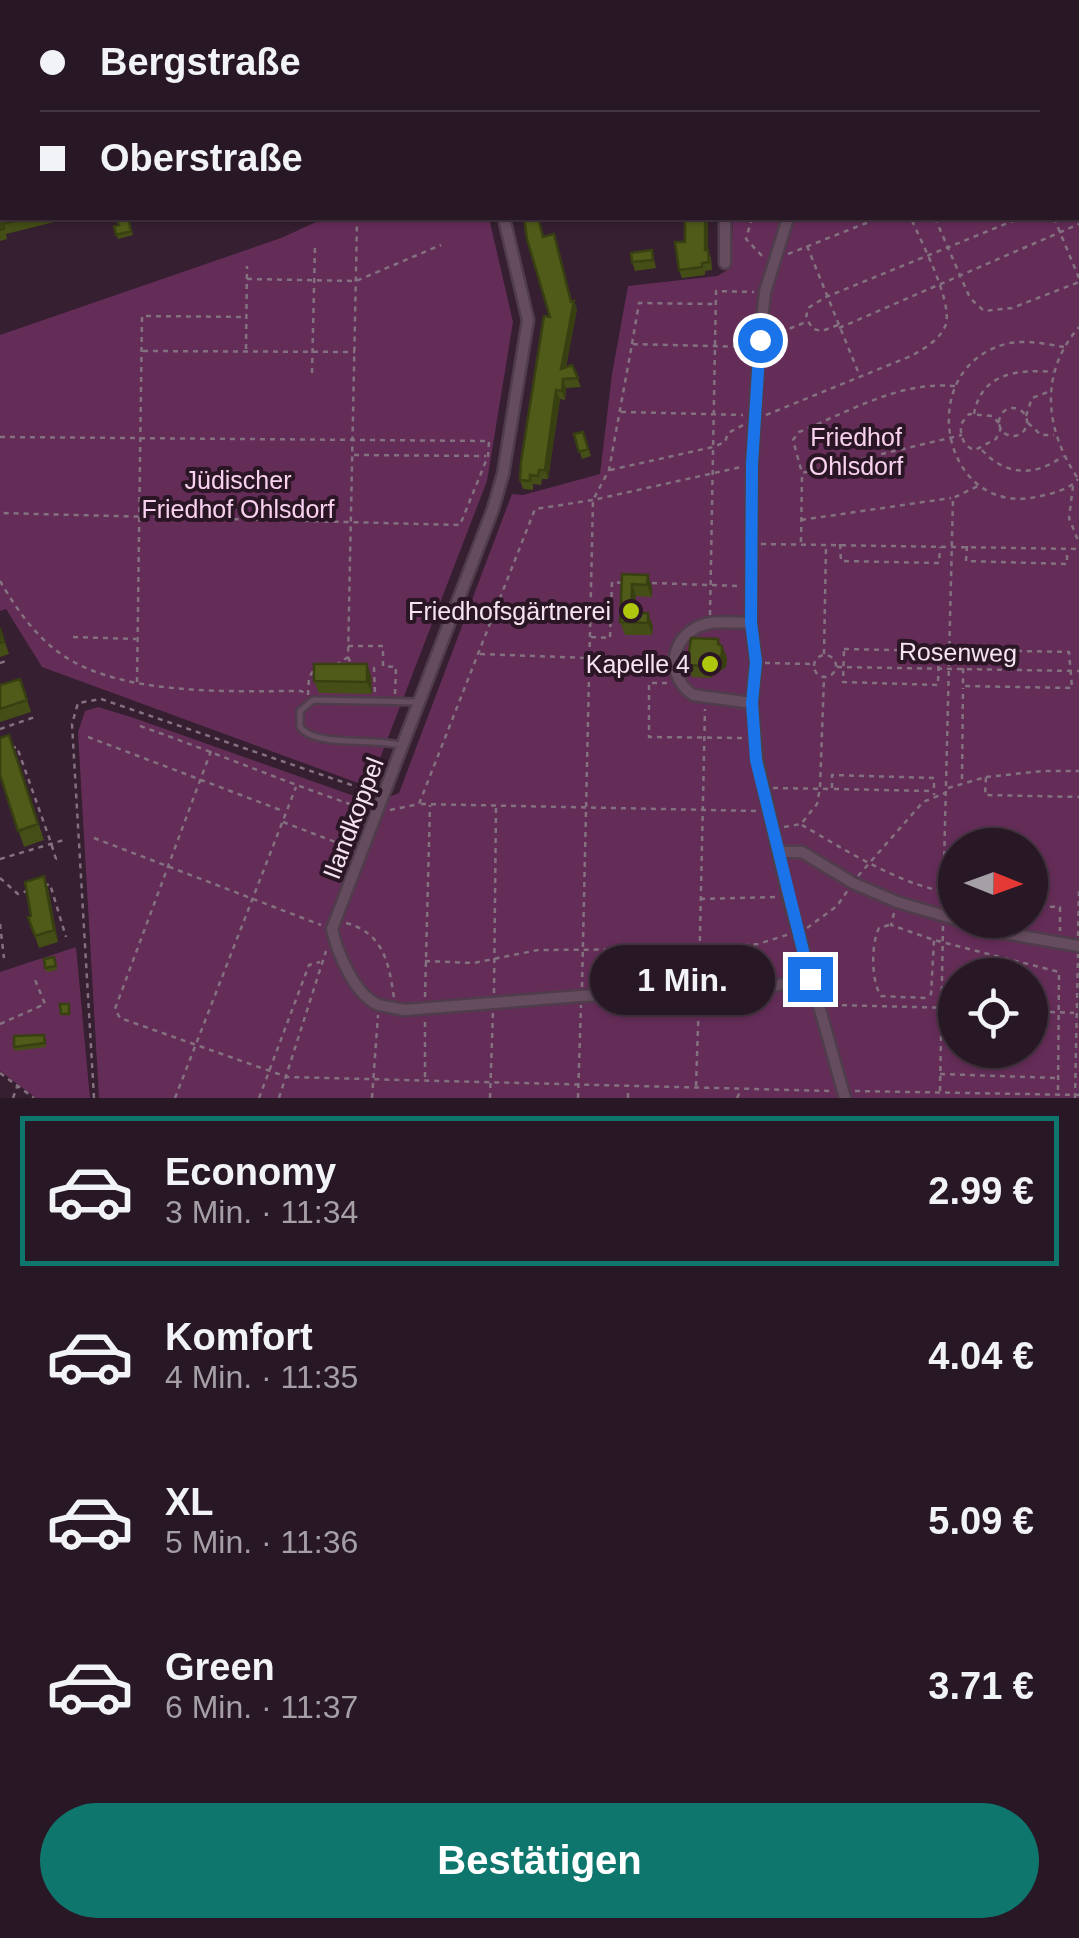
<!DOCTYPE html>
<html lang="de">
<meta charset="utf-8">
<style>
body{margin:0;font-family:Helvetica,sans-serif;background:#342431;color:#f1f3f6;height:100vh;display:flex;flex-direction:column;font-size:38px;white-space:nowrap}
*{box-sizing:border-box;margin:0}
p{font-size:32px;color:#a59fa6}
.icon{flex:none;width:55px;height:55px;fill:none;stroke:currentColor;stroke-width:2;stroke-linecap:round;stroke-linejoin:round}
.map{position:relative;height:1098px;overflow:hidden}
.drawer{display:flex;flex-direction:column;background:#281724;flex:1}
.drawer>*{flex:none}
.banner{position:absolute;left:0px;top:0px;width:1080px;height:220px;box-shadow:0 2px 8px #0004,0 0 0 2px #443641;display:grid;align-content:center;height:220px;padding:0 40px;background:#281724}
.needle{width:65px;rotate:91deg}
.tools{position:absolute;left:938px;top:828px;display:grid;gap:20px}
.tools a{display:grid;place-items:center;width:110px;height:110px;border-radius:50%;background:#281724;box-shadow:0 2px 8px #0004,0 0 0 2px #443641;font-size:50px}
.end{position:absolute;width:45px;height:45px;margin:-22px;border:12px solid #1a73e8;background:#fff;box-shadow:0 0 0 5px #fff}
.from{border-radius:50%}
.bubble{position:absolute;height:70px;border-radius:35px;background:#281724;box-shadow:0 2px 8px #0004,0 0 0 2px #443641;font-size:32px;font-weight:700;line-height:70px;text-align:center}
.banner b{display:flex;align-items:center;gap:35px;height:95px;font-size:38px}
.banner b+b{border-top:2px solid #443641}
.banner i{width:25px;height:25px;background:#f1f3f6}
ul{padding:18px 0 0;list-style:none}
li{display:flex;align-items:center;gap:30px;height:150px;margin:0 20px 15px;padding:0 20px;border:5px solid transparent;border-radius:0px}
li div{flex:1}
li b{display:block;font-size:38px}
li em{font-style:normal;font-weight:700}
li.selected{border-color:#0f766e}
li>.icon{width:90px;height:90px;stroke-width:1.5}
.button{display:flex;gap:20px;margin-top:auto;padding:20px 40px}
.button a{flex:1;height:115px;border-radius:60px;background:#0f766e;color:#fff;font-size:40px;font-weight:700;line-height:115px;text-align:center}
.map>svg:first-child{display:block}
</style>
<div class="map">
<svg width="1079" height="1098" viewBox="0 0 1079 1098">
<rect width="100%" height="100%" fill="#351f30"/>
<!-- green -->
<path fill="#642d58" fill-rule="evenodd" d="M847 0H1079V1098H99L78 732 85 711 98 707 134 718 374 803 399 793 512 494 523 495 600 474 612 374 628 286 717 276 731 268 733 218H1078V2H833ZM955 845H1030V920H955ZM955 975H1030V1050H955Z
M325 218H489L513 322 487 481 369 787 42 667 6 609 0 611V335L281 238Z
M76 947 90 1098H36L0 1071V972Z"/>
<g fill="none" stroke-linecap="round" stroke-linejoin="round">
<defs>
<path id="lane" d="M403 746C376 737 315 748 300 727V711L313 700 419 702"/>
<path id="street" d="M170 0 171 2
M288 0 289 2
M1078 23H1079
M504 218 528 320 503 474 493 509 332 929C337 952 355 996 379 1005 387 1007 396 1008 404 1010L581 996 762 988 810 979
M788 218 765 292 759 347 752 464 751 623 756 662 752 703 757 759 788 896 845 1098
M725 263V218
M751 623C738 623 723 621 710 623 672 630 662 673 693 695L752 703
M779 852H802L853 883 897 902 955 919
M957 920 998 932 1079 946"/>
<path id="secondary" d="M717 2 733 0
M0 182 2 181"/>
</defs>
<!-- lane casing -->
<use href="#lane" stroke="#503d4c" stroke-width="10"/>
<!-- street casing -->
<use href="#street" stroke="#503d4c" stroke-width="15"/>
<!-- secondary casing -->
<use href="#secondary" stroke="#503d4c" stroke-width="20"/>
<!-- path -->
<path stroke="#847180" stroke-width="2.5" stroke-dasharray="5 5" stroke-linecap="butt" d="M604 0V2
M1052 0 1053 2
M475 2 476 0
M812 2 827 0
M933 2 941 0
M1078 87 1079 86
M1078 129 1079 128
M1078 184 1079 188
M1078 196 1079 195
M1078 216 1079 217
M752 218 746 239 764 258
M935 218 970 298 984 311 1012 308 1079 282
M1054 218 1079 278
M807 246 859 374
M788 254 879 218
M247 279 356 281 441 245
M838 325 822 331 813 329 806 318 808 308 826 297 1020 218
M839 328 1079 224
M771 336 806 322
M632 344 639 303 714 304
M1064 347C1047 344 1028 340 1010 343 912 364 940 517 1036 497 1051 494 1069 490 1078 479
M246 349 247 266
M143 351 355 352
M312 373 315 246
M955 386C900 381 850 411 799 432L793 440 802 473 962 435
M999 422a14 14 0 1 1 28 0a14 14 0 1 1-28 0Z
M621 412 743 415
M974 414C981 373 1018 369 1053 372
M766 415 911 356C924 349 941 339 946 324 952 299 921 242 911 218
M1026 416 1032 398 1048 392
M999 423 992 416 969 414 961 424C960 435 963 447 975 450L996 439 1001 428
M1028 423 1041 435H1054
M0 437 489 441 488 456 460 525 0 513
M982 450C1005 476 1036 477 1063 456
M354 455 486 456
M610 470 713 447 725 442 728 433 745 424
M1077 477C1045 429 1039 373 1079 327
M1073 486 1069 518 1079 543
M801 520 951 498
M801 542 802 475
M761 544 1079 549
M840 544 841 561 939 563 940 547
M967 546 966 561 1067 564V550
M0 581C14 605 31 630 53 648 112 697 227 691 301 691L307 694
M652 583 739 586
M710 615 716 291 754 292
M73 637 136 639
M591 637 610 638 612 582 624 583
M348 646H383V666L396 667 395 694
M844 649 939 651 938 685 843 682Z
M967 650 1069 652 1072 688 963 686V654Z
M480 654 667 661
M824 654 826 545
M814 666a11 11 0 1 1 22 0a11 11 0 1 1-22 0Z
M348 657 351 664 374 668 375 694
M0 663 6 661
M765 663 812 664
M336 665 348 657 357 223
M837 667 1079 671
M137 682 142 316 246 317
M667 683H649V737L743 738
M308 695 309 677 314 670
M140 726C217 753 291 785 368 810
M0 729 35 717
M88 737 283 811
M11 748 17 747 51 843 56 859 52 861
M211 751 115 1009 120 1018 287 1077 832 1091
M986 777 1043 771H1079
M962 779 963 688
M773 788 832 789V775L934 778V795
M948 788 986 777 985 795 1079 797
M834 789 931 791
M421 804 757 811
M390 810 419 804 535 509 593 500 741 467
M283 822 351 848
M802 825C842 848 909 891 955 892
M784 827 801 824 817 804 820 788 824 677
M94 838 321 925
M0 859 64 840
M858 876 923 802 945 793
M0 878 18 894 27 891
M44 886 50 884 66 937
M700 899 777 897
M943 906 953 498 980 485
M1030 906 1060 907V931
M894 913 891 925 934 940 1059 972 1058 1091
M346 923C384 933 389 964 394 998
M0 924 4 958
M889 925 879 928C871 944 871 981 881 996L924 998 931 994 934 940
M807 928 837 906 848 890
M1078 936 1079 888
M425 961 474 963 538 950 699 949 758 944 790 934
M699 981 705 709
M582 987 593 500 609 470 632 344 750 347
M494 993 496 806
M425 997 430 805
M832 1005 955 1008
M1030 1011 1074 1013
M0 1024 45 1004 35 980
M0 1073 34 1098
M940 1074 1056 1078
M425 1077V1020
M696 1086 699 999
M855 1091 1079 1095
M940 1091 943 924
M13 1098 17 1087
M94 1098 72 724 78 703 101 699 372 792
M175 1098 296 787
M259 1098 309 965 320 962
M279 1098 326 951
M372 1098 378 1015
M490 1098 493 1011
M578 1098 581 1005
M628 1098V1088
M737 1098 741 1090
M1075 1098 1078 954"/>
<!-- lane -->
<use href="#lane" stroke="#654c5f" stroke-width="5"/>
<!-- street -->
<use href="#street" stroke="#654c5f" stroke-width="10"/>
<!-- secondary -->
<use href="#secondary" stroke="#7e5775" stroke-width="15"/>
</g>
<!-- wall -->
<path fill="#454e16" d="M489 0H565L551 2H490Z
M2 110V145H0V111Z
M0 199 2 218H70L6 234 7 239 0 241Z
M128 218 133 235 118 239 114 226 119 225Z
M685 218H708V250L711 258 712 270 705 271V275L682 278 679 270 685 242Z
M544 236 557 242 572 302 577 309 566 367 572 365 581 387 566 388 565 400 560 399 548 479H542L541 485 533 484V490L523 489 520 480 550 317Z
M652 250 656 268 635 271 632 262Z
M583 432 591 456 582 459 574 434Z
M622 574 652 587V597L636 596 635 613 653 626 652 635H625L620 622Z
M0 627 9 654 0 657Z
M718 639 720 645 722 646 727 658 726 667 710 678 692 677 687 665Z
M371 676 372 694 319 693 314 681Z
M20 679 31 712 0 722V685Z
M9 735 44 840 24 847 0 775Z
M44 876 48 888 58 942 39 948 28 917 31 916Z
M54 957 57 970 47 972 45 968Z
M44 1035 46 1047 15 1051 14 1047Z"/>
<!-- shaded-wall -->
<path fill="#384012" d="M705 218H708V258L705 250Z
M554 234 573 306 574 301 577 309 564 378 561 369Z
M563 379 566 388 565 400 562 391Z
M556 390 560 399 548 479 545 470Z
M648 575 652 587V597L647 585Z
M632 584 636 596 635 625 631 613Z
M648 613 653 626 652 635 648 623Z
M718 639 722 651V646L727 658 726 667 710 678 706 666Z
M367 664 371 676 372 694 367 682Z
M44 876 48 888 58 942 54 930Z"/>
<!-- building -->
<path fill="#505b19" stroke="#384012" stroke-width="2.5" d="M0 0H9V2H2V13H0Z
M186 0H206L207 2H187Z
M244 0H259L260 2H245Z
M309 0H329L330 2H310Z
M383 0H414L415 2H375Z
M2 110V130H0V111Z
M0 199 2 200V218H28L2 224 4 229 0 230Z
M116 218H128L131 231 116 235 114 226 119 225Z
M524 218H538L543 237 554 234 571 302 574 301 561 369 572 365 578 378 563 379 562 391 556 390 545 470H539L538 476 530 475V481L520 480 521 462 544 316 550 317 527 239Z
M685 218H705V250H708L709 262 702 263V267L679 270 675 242H685Z
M652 250 653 260 632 262 631 253Z
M583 432 588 449 579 452 574 434Z
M622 574 648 575 647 585 632 584 631 613H648V623L620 622Z
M0 628 4 642 0 643Z
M691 638 718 639V644L722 646V655L706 666 687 665Z
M314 664H367V682L314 681Z
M20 679 27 700 0 709V685Z
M9 735 38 824 18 831 0 775V738Z
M44 876 54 930 35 936 28 917 31 916 25 882Z
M54 957 56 966 45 968 44 959Z
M60 1004H69V1014H61Z
M44 1035 45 1043 14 1047V1036Z"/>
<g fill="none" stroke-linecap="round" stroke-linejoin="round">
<!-- route -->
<path stroke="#1a73e8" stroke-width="12" d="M760 340 752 464 751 622 756 662 752 703 756 760 810 979"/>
</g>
<!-- markers -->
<g fill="#aec60c" stroke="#2b1626" stroke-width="4">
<circle cx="631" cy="611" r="10"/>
<circle cx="710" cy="664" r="10"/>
</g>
<g text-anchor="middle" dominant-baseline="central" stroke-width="8" stroke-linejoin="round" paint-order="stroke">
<!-- park labels -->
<g font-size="25" fill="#f8d2ee" stroke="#2b1626">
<text x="856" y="437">Friedhof<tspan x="856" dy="29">Ohlsdorf</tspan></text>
<text x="238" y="480">Jüdischer<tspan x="238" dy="29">Friedhof Ohlsdorf</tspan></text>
</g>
<!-- poi labels -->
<g font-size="25" fill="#f3e4ef" stroke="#2b1626" text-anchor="end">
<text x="611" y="611">Friedhofsgärtnerei</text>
<text x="690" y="664">Kapelle 4</text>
</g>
<!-- street labels -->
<g font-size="25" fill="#f3e4ef" stroke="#2b1626">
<text transform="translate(958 652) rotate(1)">Rosenweg</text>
<text transform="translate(353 818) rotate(-69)">Ilandkoppel</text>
</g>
</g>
</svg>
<div class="tools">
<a><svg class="needle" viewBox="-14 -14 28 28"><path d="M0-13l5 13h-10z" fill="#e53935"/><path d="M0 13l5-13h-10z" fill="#a59fa6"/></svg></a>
<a><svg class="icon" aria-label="locate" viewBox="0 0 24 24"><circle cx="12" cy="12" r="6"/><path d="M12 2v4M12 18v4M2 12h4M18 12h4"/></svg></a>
</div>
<i class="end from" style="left:760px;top:340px"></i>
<i class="end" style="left:810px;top:979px"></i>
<div class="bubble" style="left:590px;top:945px;width:185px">1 Min.</div>
<div class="banner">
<b><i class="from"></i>Bergstraße</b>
<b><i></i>Oberstraße</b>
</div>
</div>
<section class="drawer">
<ul>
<li class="selected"><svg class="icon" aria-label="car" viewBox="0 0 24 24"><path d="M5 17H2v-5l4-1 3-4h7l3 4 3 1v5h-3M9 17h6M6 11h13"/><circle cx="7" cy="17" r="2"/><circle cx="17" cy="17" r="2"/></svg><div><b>Economy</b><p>3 Min. · 11:34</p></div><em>2.99 €</em></li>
<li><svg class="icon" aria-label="car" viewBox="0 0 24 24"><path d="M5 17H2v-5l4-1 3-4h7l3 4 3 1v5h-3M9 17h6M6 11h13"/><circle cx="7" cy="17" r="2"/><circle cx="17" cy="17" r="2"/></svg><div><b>Komfort</b><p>4 Min. · 11:35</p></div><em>4.04 €</em></li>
<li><svg class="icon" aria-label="car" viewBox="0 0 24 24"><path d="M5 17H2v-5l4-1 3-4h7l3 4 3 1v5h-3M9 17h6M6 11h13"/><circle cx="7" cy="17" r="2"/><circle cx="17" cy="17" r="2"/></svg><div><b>XL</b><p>5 Min. · 11:36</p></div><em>5.09 €</em></li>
<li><svg class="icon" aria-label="car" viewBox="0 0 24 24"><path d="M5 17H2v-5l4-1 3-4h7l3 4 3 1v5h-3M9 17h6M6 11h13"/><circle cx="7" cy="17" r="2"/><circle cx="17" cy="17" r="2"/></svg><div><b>Green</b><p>6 Min. · 11:37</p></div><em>3.71 €</em></li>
</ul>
<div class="button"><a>Bestätigen</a></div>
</section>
